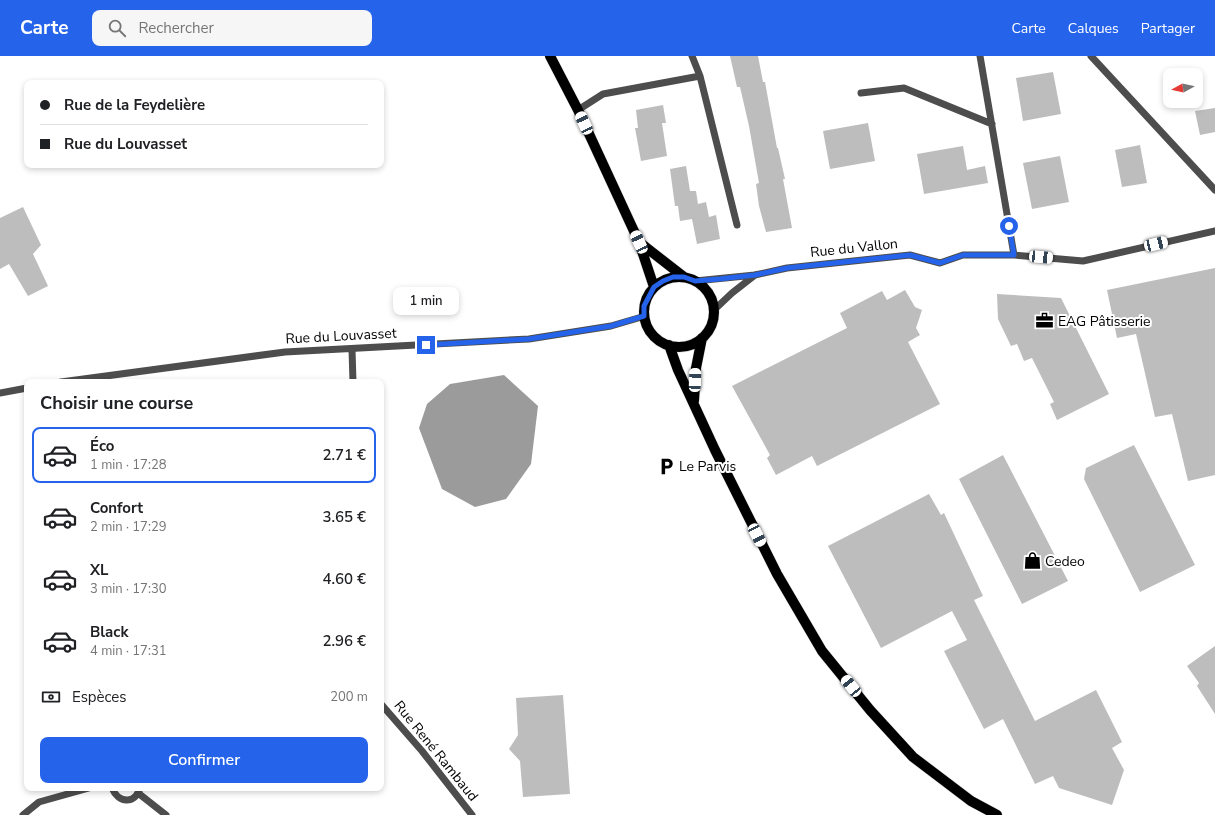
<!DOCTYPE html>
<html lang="fr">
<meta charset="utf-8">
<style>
body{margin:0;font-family:"Nunito Sans",sans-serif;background:#f6f6f6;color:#202124;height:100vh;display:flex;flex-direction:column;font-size:15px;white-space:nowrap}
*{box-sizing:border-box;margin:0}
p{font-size:13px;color:#757577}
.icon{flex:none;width:22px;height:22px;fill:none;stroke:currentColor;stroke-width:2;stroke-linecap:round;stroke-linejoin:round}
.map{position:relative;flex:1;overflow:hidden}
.details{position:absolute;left:24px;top:323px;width:360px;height:412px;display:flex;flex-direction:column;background:#fff;border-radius:8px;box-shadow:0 2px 6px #0003}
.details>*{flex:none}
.hud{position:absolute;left:24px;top:24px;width:360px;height:88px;border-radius:8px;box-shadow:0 2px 6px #0003;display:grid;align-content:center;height:88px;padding:0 16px;background:#fff}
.needle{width:26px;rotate:262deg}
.tools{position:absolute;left:1163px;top:12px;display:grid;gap:8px}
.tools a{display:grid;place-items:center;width:40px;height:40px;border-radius:8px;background:#fff;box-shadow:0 2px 6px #0003;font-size:20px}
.end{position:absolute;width:18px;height:18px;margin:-9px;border:5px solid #2563eb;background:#fff;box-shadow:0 0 0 2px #fff}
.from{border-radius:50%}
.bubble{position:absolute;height:28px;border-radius:8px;background:#fff;box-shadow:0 2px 6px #0003;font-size:13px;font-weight:600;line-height:28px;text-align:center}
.car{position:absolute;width:12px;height:24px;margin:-12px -6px;border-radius:5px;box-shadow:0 0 3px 1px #0007;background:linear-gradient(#fff 24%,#345 0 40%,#fff 0 76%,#345 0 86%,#fff 0)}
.hud b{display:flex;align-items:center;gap:14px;height:38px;font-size:15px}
.hud b+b{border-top:1px solid #e0e0e0}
.hud i{width:10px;height:10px;background:#202124}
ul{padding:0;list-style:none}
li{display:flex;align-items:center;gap:12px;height:56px;margin:0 8px 6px;padding:0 8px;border:2px solid transparent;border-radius:8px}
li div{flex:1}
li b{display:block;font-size:15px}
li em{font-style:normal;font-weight:600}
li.selected{border-color:#2563eb}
li>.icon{width:36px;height:36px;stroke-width:1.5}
h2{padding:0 16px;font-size:18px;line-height:48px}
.pay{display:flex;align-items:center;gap:10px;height:44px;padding:0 16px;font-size:15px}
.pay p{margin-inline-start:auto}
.cta{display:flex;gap:8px;margin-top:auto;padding:8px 16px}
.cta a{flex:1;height:46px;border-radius:8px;background:#2563eb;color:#fff;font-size:16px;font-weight:600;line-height:46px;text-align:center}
header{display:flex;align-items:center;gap:24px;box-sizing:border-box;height:56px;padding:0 20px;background:#2563eb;color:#fff}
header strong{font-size:19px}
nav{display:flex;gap:22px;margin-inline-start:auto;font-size:14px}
.search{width:280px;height:36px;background:#f6f6f6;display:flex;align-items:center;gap:10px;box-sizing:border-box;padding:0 14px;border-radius:8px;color:#757577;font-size:15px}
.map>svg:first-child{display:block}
</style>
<header>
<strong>Carte</strong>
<div class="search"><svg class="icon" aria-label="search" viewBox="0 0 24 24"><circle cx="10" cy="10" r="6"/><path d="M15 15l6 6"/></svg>Rechercher</div>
<nav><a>Carte</a><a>Calques</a><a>Partager</a></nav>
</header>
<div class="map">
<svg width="1215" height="759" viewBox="0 0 1215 759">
<rect width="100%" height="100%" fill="#fff"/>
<!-- water -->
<path fill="#9b9b9b" d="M504 319 538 350 531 408 506 443 475 451 442 433 419 372 427 348 450 328Z"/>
<!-- building -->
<path fill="#bdbdbd" d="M730 0H758L763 26H765L777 92H778L785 123H783L792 172 766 176 759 150 756 128 759 127 749 70 740 31H737Z
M1053 16 1061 58 1023 65 1016 22Z
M663 49 666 67H662L667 100 641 105 635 72H638L636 54Z
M1215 52V76L1200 79 1195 55Z
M868 67 875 105 830 113 823 75Z
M1140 89 1147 127 1122 131 1115 94Z
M963 90 967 114 985 110 988 127 924 138 917 98Z
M1060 100 1069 146 1032 153 1023 107Z
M686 110 690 135H696L698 148 706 146 709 161 716 159 720 183 697 188 692 163 680 165 678 150H675L670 113Z
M23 151 41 189 33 198 48 230 28 240 9 208 0 213V162Z
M1215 212V419L1188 425 1172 358 1155 361 1136 278 1117 282 1107 234Z
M905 234 915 251 922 254 916 272 920 279 908 286 940 348 817 410 812 400 776 419 767 402 770 399 732 330 847 272 840 257 882 235 887 244Z
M997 238 1061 242 1109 338 1057 364 1050 348 1054 346 1032 302 1024 305 1017 288 1011 290 998 263Z
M1134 389 1195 509 1140 536 1084 423 1086 412Z
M1003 399 1068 525 1022 548 959 423Z
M929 438 941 459 944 457 983 540 974 544 1035 665 1096 634 1122 686 1112 692 1124 714 1112 749 1059 732 1053 720 1035 728 1003 663 984 673 944 595 967 584 952 555 881 592 828 490Z
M1215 590V658L1197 630 1199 627 1187 610Z
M563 639 570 738 523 741 520 705 509 693 518 679 516 642Z"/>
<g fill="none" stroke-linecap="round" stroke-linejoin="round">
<defs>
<path id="major" d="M550 0 578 54 639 186 654 231
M639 186 684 221
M644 256a35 35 0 1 1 70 0a35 35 0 1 1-70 0Z
M669 289 678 314 715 394 777 518 822 595 870 654 913 701 971 745 997 759
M694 345 696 312 702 282"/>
</defs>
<!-- major casing -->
<use href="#major" stroke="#dbdbdb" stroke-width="11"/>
<!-- minor -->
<path stroke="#4d4d4d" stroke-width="7" d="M692 0 700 20 737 169
M980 0 1014 199
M1091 0 1215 134
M861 37 904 32 992 68
M578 54 603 38 700 20
M695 225 755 219 787 212 910 199 940 207 963 199H1014L1083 205 1215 175
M714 254 732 237 755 219
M352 293 353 326
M61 326 285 296 529 283 611 270 645 260
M0 337 27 332
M381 648 422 695 472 759
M112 732C118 747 135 749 140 732
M138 737 166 759
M23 759 39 746 89 732"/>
<!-- major -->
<use href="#major" stroke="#000" stroke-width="10"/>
</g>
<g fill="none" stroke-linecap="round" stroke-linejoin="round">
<!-- route -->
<path stroke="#2563eb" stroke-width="5" d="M426 289 529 283 611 270 644 260V250L654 231 663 225 673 221H684L695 225 719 223 755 219 787 212 910 199 940 207 963 199H1014L1009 170"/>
</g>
<!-- icons -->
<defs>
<symbol id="office-bare" viewBox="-9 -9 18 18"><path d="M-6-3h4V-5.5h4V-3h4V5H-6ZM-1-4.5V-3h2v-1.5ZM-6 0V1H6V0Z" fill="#000" stroke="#fff" stroke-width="2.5" paint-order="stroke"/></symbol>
<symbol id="parking-bare" viewBox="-9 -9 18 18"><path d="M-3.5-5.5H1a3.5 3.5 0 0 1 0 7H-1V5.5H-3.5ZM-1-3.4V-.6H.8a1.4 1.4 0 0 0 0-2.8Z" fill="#000" stroke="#fff" stroke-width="2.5" paint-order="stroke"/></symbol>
<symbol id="shop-bare" viewBox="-9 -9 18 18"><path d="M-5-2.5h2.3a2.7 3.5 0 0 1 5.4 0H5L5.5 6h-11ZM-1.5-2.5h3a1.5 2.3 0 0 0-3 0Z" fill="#000" stroke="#fff" stroke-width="2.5" paint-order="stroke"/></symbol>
</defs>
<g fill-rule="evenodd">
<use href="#office-bare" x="1032" y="252" width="25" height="25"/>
<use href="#parking-bare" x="654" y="398" width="25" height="25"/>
<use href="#shop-bare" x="1020" y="492" width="25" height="25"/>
</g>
<g text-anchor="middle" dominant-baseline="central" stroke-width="4" stroke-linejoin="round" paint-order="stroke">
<!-- street labels -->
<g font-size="14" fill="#000" stroke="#fff">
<text transform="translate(854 192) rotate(-6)">Rue du Vallon</text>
<text transform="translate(341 280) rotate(-3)">Rue du Louvasset</text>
<text transform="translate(436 695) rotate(51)">Rue René Rambaud</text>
</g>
<!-- poi labels -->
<g font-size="14" fill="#000" stroke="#fff" text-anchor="start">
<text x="1058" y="265">EAG Pâtisserie</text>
<text x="679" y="410">Le Parvis</text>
<text x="1045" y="505">Cedeo</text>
</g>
</g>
</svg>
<div class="tools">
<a><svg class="needle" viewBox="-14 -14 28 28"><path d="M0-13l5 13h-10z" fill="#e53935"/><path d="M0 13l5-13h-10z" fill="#757577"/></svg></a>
</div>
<i class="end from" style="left:1009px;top:170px"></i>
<i class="end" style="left:426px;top:289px"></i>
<div class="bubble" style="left:393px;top:231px;width:66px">1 min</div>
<i class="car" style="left:584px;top:67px;rotate:335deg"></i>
<i class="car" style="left:639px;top:186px;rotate:335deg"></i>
<i class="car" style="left:1156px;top:188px;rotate:77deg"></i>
<i class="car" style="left:1041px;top:201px;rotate:95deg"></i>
<i class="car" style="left:695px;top:324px;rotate:2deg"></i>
<i class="car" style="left:757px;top:479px;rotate:153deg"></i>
<i class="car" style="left:851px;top:630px;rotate:321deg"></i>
<div class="hud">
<b><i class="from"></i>Rue de la Feydelière</b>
<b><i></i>Rue du Louvasset</b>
</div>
<section class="details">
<h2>Choisir une course</h2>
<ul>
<li class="selected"><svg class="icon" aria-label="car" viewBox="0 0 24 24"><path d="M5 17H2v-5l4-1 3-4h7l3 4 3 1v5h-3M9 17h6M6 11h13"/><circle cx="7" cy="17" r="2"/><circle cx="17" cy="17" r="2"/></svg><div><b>Éco</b><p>1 min · 17:28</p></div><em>2.71 €</em></li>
<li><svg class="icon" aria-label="car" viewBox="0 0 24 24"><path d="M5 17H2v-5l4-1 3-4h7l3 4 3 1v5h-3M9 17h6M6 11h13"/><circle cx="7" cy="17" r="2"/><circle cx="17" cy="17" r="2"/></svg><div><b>Confort</b><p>2 min · 17:29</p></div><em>3.65 €</em></li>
<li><svg class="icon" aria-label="car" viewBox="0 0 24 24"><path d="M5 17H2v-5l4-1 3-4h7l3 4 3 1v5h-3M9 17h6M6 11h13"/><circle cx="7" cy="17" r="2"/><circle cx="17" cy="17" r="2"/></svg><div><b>XL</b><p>3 min · 17:30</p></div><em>4.60 €</em></li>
<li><svg class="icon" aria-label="car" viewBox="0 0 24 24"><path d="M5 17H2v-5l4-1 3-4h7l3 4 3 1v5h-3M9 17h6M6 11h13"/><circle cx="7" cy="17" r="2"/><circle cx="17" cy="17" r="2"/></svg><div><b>Black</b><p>4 min · 17:31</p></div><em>2.96 €</em></li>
</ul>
<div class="pay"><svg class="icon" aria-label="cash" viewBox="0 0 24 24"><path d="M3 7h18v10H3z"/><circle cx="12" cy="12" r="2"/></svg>Espèces<p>200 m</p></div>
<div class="cta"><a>Confirmer</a></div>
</section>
</div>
